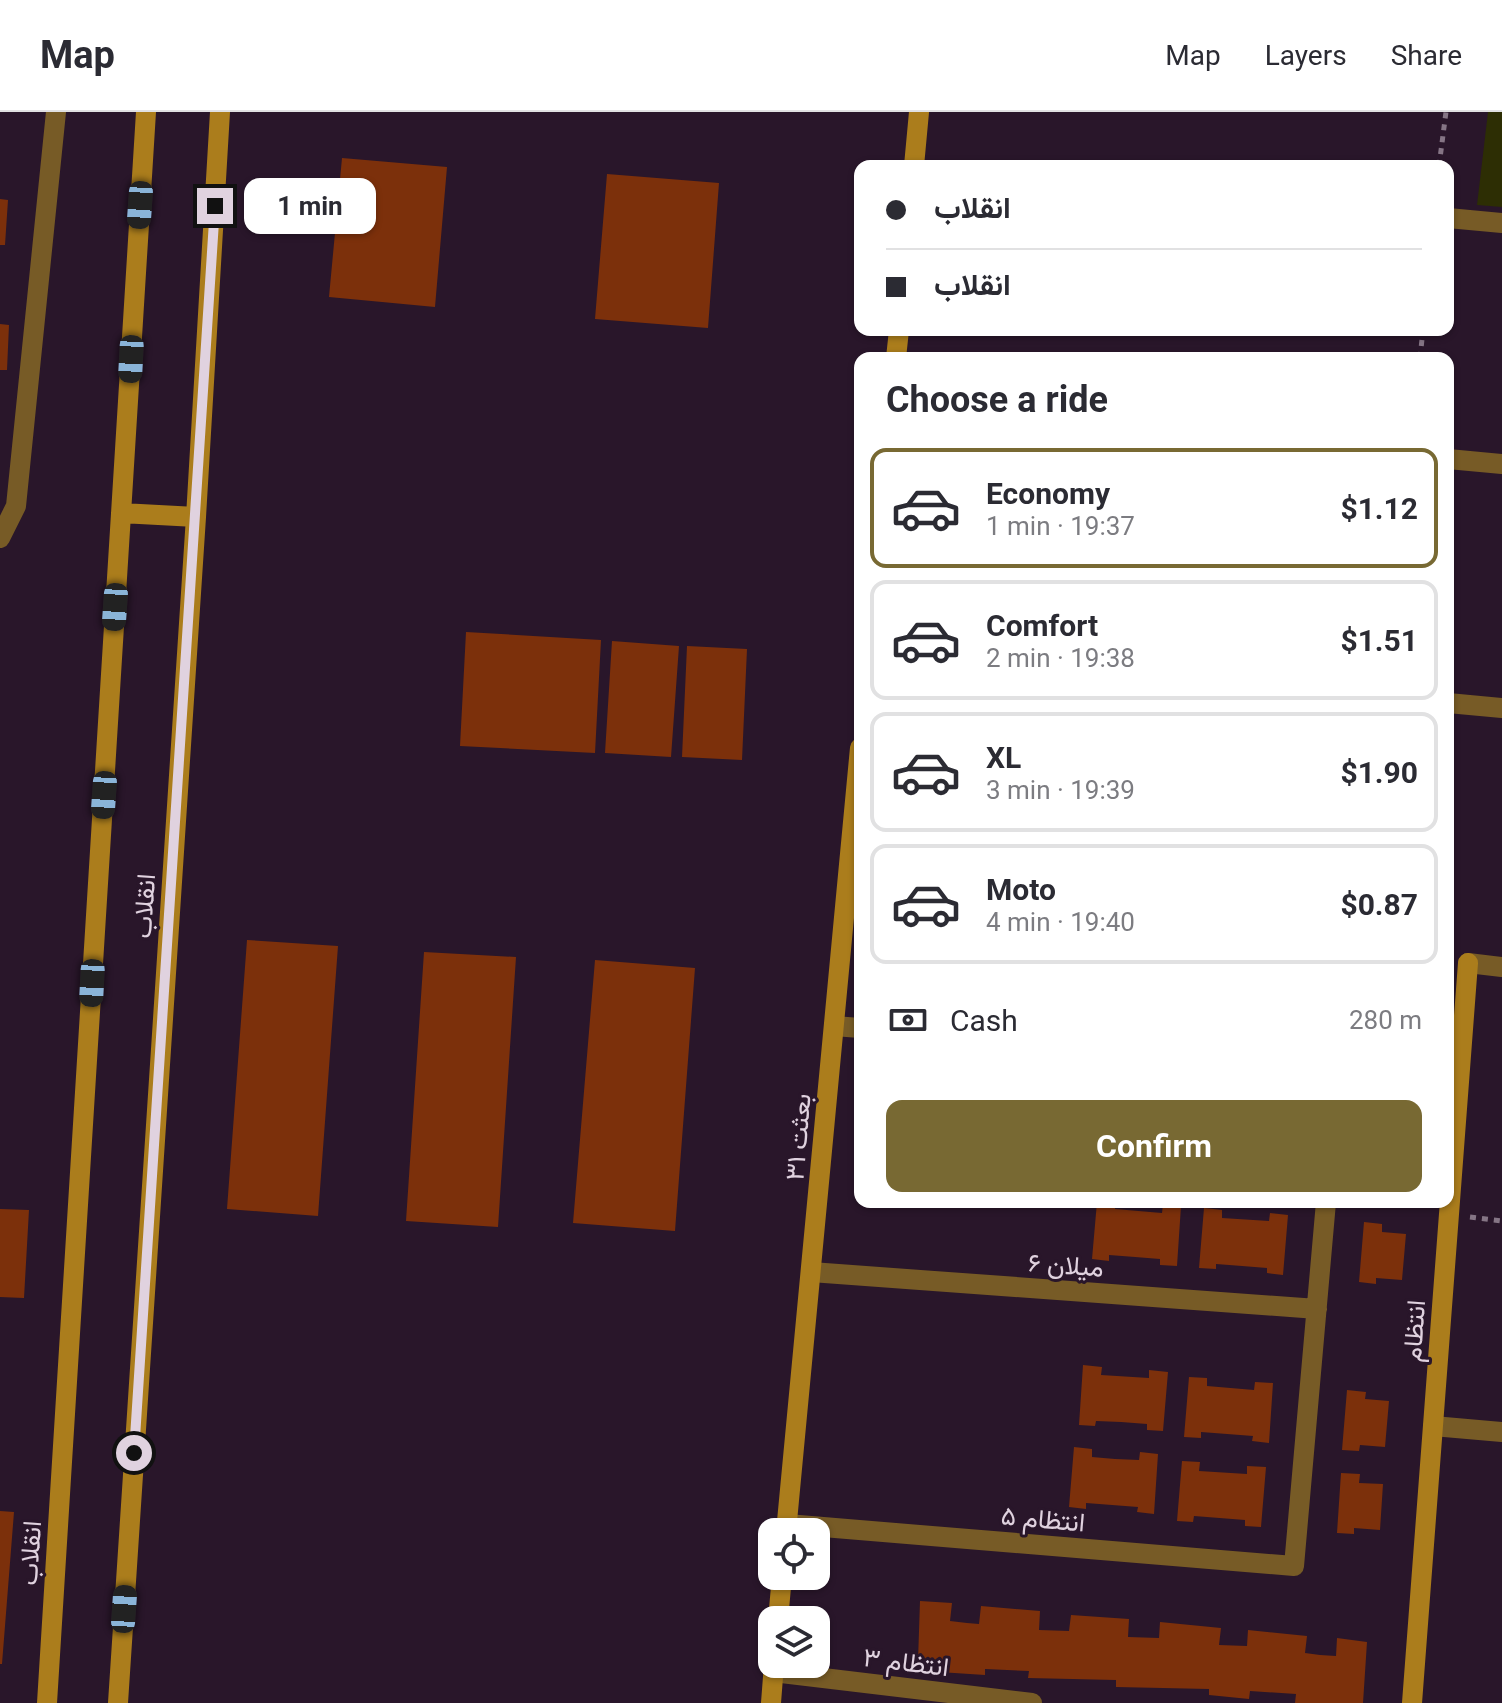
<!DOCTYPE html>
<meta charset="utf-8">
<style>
body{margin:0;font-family:Roboto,Vazirmatn,sans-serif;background:#f2f2f3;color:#2b2b33;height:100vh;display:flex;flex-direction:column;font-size:30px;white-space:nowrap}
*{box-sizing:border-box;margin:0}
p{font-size:26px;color:#7c7c81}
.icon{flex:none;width:44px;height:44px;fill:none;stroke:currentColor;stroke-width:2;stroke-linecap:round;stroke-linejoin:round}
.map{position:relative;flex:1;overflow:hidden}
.side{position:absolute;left:854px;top:240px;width:600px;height:856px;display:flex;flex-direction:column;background:#fff;border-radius:16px;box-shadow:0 2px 6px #0004}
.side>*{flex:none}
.guide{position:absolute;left:854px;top:48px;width:600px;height:176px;border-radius:16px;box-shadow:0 2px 6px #0004;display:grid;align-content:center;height:176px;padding:0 32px;background:#fff}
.controls{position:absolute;left:758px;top:1406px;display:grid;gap:16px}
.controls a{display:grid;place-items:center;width:72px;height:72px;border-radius:16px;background:#fff;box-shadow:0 2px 6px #0004;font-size:40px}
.end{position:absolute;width:36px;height:36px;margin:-18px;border:10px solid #e0d2df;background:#111;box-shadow:0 0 0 4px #111}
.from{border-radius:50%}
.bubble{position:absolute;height:56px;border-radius:16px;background:#fff;box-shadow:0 2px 6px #0004;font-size:26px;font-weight:700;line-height:56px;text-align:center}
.car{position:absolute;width:24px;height:48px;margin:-24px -12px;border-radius:10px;box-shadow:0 0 6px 2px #0007;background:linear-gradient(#222 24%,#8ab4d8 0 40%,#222 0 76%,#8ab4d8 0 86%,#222 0)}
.guide b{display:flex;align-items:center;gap:28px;height:76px;font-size:30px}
.guide b+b{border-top:2px solid #e1e1e2}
.guide i{width:20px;height:20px;background:#2b2b33}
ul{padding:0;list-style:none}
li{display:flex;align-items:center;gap:24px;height:120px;margin:0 16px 12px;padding:0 16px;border:4px solid #e1e1e2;border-radius:16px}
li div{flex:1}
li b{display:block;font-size:30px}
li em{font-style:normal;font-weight:700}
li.current{border-color:#786933}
li>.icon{width:72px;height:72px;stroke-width:1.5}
h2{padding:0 32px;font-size:36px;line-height:96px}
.pay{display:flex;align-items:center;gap:20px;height:88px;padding:0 32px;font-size:30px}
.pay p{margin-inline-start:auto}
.button{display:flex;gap:16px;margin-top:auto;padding:16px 32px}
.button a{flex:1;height:92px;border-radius:16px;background:#786933;color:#fff;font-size:32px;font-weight:700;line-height:92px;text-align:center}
header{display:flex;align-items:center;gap:48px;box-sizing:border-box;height:112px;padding:0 40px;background:#fff;border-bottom:2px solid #e1e1e2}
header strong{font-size:38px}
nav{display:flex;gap:44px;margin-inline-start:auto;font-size:28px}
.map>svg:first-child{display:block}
</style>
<header>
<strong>Map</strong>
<nav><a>Map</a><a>Layers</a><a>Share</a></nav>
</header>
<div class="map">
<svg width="1502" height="1591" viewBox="0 0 1502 1591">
<rect width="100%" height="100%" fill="#29162a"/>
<!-- green -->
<path fill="#2d2e04" d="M1488 0H1502V95L1477 93Z"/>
<!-- building -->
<path fill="#7c300b" d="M342 46 447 55 435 195 329 185Z
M607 62 719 71 708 216 595 207Z
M0 87 8 88 5 133H0Z
M0 212 9 213 7 258H0Z
M466 520 601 528 595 641 460 634Z
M612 529 679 534 671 645 605 641Z
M687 534 747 537 742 648 682 645Z
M247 828 338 834 318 1104 227 1097Z
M424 840 516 845 498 1115 406 1109Z
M595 848 695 856 675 1119 573 1111Z
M1097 1090H1115V1097L1162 1101 1163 1092 1181 1094 1177 1154 1160 1153V1147L1135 1145 1109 1143V1149L1092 1147Z
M1204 1096 1222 1098V1106L1269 1109 1270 1101 1288 1103 1283 1163 1267 1161V1156L1242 1154 1216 1152V1157L1199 1156Z
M0 1097 29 1098 24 1186 0 1185Z
M1364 1110 1382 1112V1120L1406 1122 1402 1168 1376 1166V1172L1359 1170Z
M1083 1253 1102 1255 1101 1263 1149 1266V1258L1168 1260 1163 1319 1147 1318V1312L1121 1310 1096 1309 1095 1314 1079 1313Z
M1189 1265 1207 1266V1274L1254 1278 1255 1270 1273 1271 1269 1331 1252 1329 1253 1324 1201 1320V1326L1184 1325Z
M1347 1278 1366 1280 1365 1287 1389 1289 1385 1335 1360 1333 1359 1339 1342 1338Z
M1074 1335 1092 1337V1345L1115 1347 1139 1348 1140 1340 1158 1342 1154 1402 1137 1400 1138 1395 1086 1391V1397L1069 1395Z
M1182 1349 1200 1350 1199 1359 1247 1362V1354L1266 1355 1261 1415 1245 1414V1408L1194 1404 1193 1410 1177 1409Z
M1341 1361 1360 1362 1359 1371 1383 1372 1380 1418 1354 1416V1422L1337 1421Z
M0 1399 14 1400 2 1552H0Z
M920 1489 952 1491 950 1509 967 1511 979 1512 981 1494 1040 1499 1039 1518 1069 1519 1071 1503 1129 1507 1128 1525 1159 1526 1160 1510 1221 1516 1219 1533 1247 1534 1248 1518 1307 1524 1305 1541 1320 1543 1336 1544 1337 1526 1367 1530 1363 1591H1295L1296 1582 1250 1579 1249 1587 1209 1583V1577L1116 1575V1568L1028 1566 1029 1559 985 1557V1563L939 1560V1550L918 1549Z"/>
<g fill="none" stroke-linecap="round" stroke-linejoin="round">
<!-- path -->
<path stroke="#857585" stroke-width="5" stroke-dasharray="6 6" stroke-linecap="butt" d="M1439 54 1446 0
M1420 246 1423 218
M1470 1105 1502 1109"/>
<!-- street -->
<path stroke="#775b26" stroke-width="20" d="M1448 106 1502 111
M1448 347 1502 352
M0 426 16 394 56 0
M1448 591 1502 596
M1468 851 1502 855
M834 914 860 916
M811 1160 1317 1197
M1433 1314 1502 1320
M787 1412 1294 1454 1326 1090
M773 1560 1032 1591"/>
<!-- secondary -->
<path stroke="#ab7d1c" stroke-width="20" d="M914 54 919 0
M896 246 899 218
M121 401 196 405
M786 1420 860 636
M778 1508 782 1464
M47 1591 146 0
M118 1591 196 405 220 0
M771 1591 774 1552
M1412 1591 1468 851"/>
</g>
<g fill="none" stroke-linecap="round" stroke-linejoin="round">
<!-- route -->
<path stroke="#e0d2df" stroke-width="10" d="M134 1341 215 94"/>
</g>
<g text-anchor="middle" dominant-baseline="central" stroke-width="6" stroke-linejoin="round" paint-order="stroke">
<!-- street labels -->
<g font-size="26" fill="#e0d2df" stroke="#29162a">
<text transform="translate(144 794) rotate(-86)">انقلاب</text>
<text transform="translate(798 1025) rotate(-85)">بعثت ۳۱</text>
<text transform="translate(1066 1153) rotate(4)">میلان ۶</text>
<text transform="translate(1414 1219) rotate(-86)">انتظام</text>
<text transform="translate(1043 1407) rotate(5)">انتظام ۵</text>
<text transform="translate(30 1441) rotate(-86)">انقلاب</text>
<text transform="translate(906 1550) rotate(7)">انتظام ۳</text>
</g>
</g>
</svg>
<div class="controls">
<a><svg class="icon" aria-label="locate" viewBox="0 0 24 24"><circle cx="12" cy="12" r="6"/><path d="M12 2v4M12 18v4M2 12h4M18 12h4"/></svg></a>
<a><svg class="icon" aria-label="layers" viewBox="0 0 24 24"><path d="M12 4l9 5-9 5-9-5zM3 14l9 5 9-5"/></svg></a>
</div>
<i class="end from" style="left:134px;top:1341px"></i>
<i class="end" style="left:215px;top:94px"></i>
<div class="bubble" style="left:244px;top:66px;width:132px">1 min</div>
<i class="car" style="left:140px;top:93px;rotate:184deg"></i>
<i class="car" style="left:131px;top:247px;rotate:183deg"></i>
<i class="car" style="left:115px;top:495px;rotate:184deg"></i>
<i class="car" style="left:104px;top:683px;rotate:184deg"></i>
<i class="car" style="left:92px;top:871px;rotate:183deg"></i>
<i class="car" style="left:124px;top:1497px;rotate:4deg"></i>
<div class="guide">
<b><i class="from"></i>انقلاب</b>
<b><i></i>انقلاب</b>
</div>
<section class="side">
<h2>Choose a ride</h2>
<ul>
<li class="current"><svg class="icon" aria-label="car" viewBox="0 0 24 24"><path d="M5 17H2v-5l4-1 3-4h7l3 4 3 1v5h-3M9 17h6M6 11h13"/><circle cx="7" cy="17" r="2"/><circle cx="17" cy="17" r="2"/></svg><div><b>Economy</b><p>1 min · 19:37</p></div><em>$1.12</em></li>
<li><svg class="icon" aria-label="car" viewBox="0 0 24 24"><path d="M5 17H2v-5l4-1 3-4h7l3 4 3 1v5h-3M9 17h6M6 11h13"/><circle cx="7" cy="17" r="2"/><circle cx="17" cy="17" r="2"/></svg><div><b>Comfort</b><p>2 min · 19:38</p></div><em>$1.51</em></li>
<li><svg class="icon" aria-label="car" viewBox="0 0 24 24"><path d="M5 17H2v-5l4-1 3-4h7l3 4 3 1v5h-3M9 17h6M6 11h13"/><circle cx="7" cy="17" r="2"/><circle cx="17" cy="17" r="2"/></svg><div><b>XL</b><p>3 min · 19:39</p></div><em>$1.90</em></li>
<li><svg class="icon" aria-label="car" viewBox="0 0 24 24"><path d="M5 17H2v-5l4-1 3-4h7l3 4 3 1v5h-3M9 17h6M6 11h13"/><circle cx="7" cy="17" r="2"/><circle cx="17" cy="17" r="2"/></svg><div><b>Moto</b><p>4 min · 19:40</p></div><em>$0.87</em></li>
</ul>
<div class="pay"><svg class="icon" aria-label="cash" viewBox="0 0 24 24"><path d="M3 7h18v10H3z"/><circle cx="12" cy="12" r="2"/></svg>Cash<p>280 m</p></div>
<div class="button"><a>Confirm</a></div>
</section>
</div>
